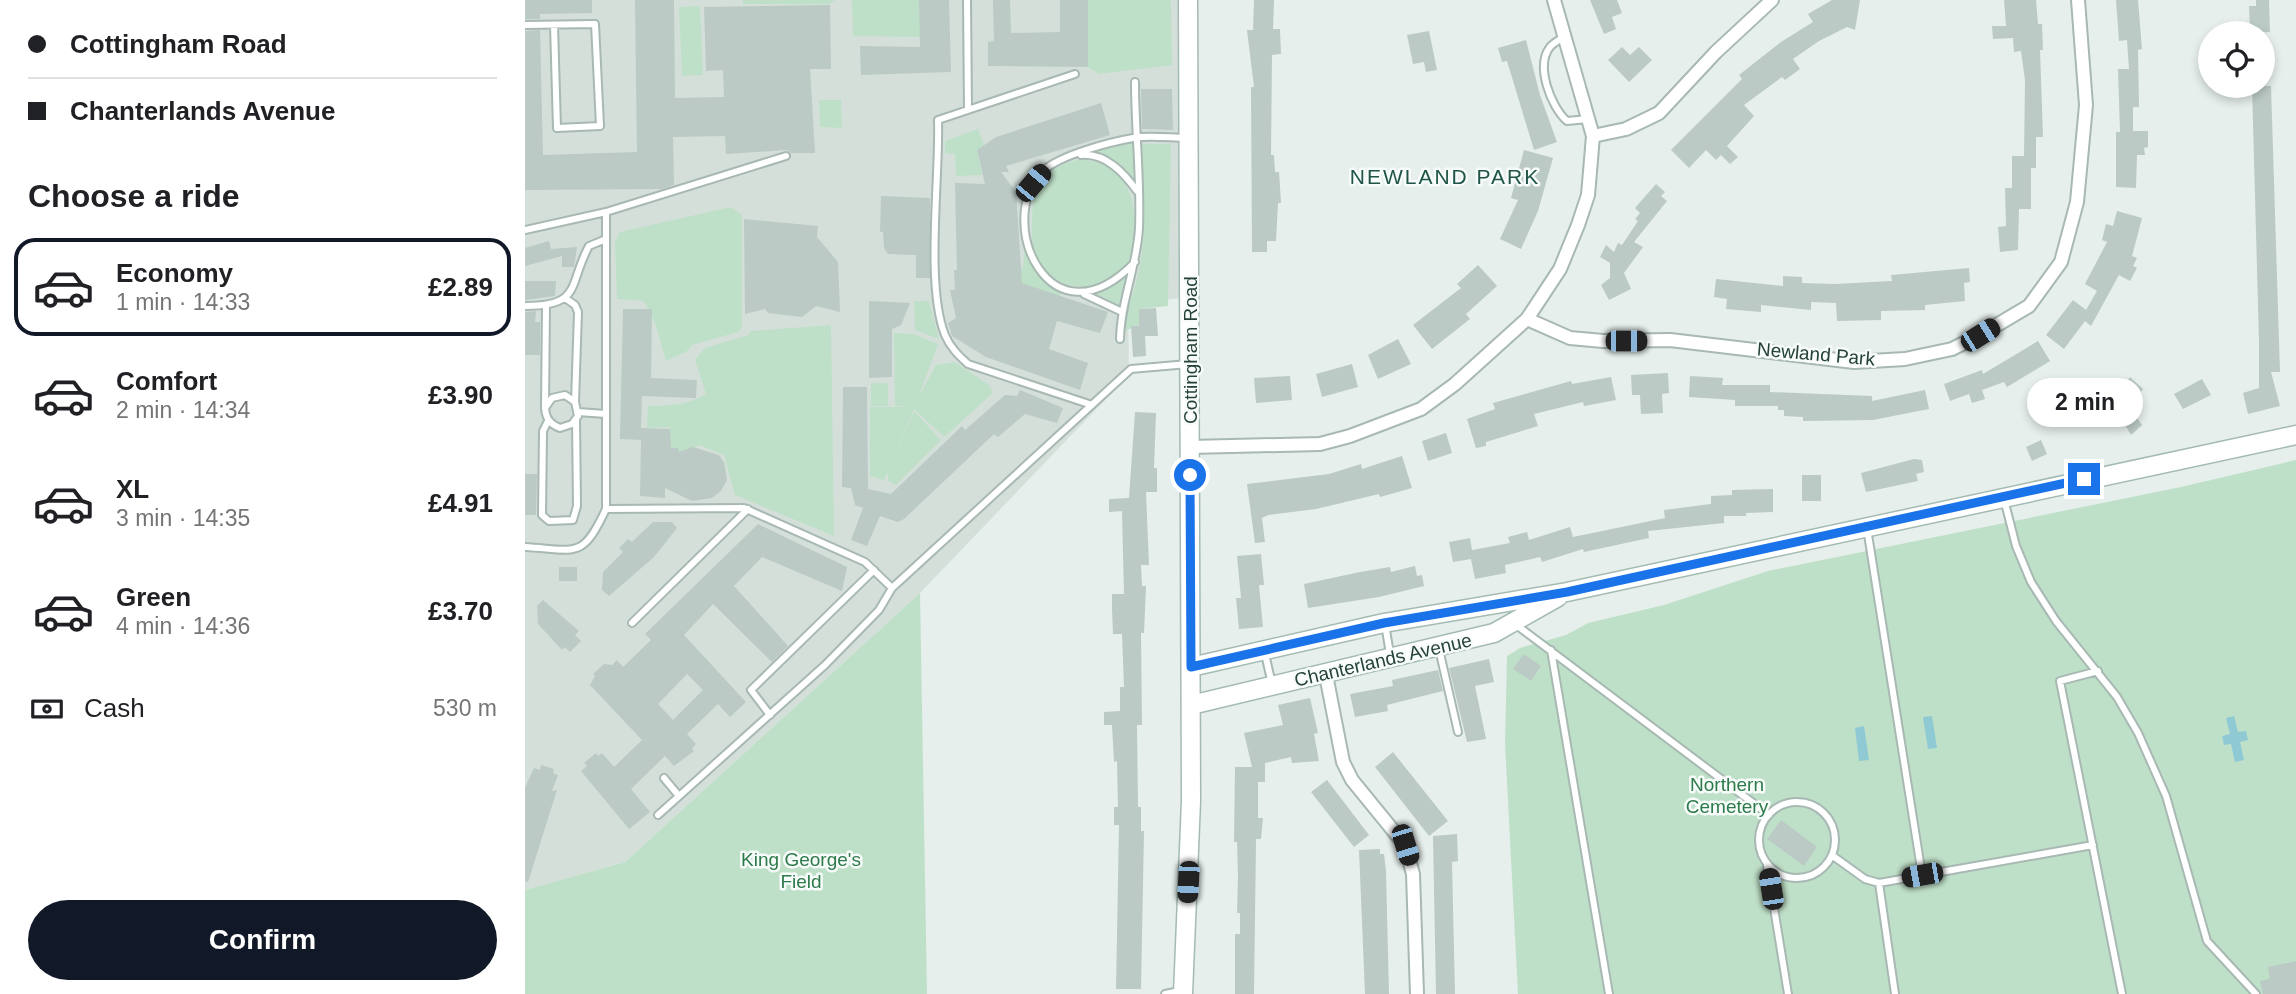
<!DOCTYPE html>
<meta charset="utf-8">
<style>
body{margin:0;font-family:Helvetica,sans-serif;background:#f6f6f6;color:#202124;height:100vh;display:flex;flex-direction:column;font-size:26px;white-space:nowrap}
*{box-sizing:border-box;margin:0}
p{font-size:23px;color:#757577}
.icon{flex:none;width:38px;height:38px;fill:none;stroke:currentColor;stroke-width:2;stroke-linecap:round;stroke-linejoin:round}
.map{position:relative;flex:1;overflow:hidden}
.side{display:flex;flex-direction:column;background:#fff;width:525px}
.side>*{flex:none}
.top-card{display:grid;align-content:center;height:154px;padding:0 28px;background:#fff}
.buttons{position:absolute;left:1673px;top:21px;display:grid;gap:14px}
.buttons a{display:grid;place-items:center;width:77px;height:77px;border-radius:50%;background:#fff;box-shadow:0 4px 10px #0003;font-size:35px}
.end{position:absolute;width:32px;height:32px;margin:-16px;border:9px solid #1a73e8;background:#fff;box-shadow:0 0 0 4px #fff}
.from{border-radius:50%}
.bubble{position:absolute;height:49px;border-radius:24px;background:#fff;box-shadow:0 4px 10px #0003;font-size:23px;font-weight:700;line-height:49px;text-align:center}
.car{position:absolute;width:21px;height:42px;margin:-21px -10px;border-radius:9px;box-shadow:0 0 5px 2px #0007;background:linear-gradient(#222 24%,#8ab4d8 0 40%,#222 0 76%,#8ab4d8 0 86%,#222 0)}
.top-card b{display:flex;align-items:center;gap:24px;height:66px;font-size:26px}
.top-card b+b{border-top:2px solid #e0e0e0}
.top-card i{width:18px;height:18px;background:#202124}
ul{padding:0;list-style:none}
li{display:flex;align-items:center;gap:21px;height:98px;margin:0 14px 10px;padding:0 14px;border:4px solid transparent;border-radius:21px}
li div{flex:1}
li b{display:block;font-size:26px}
li em{font-style:normal;font-weight:700}
li.current{border-color:#111827}
li>.icon{width:63px;height:63px;stroke-width:1.5}
h2{padding:0 28px;font-size:32px;line-height:84px}
.pay{display:flex;align-items:center;gap:18px;height:77px;padding:0 28px;font-size:26px}
.pay p{margin-inline-start:auto}
.cta{display:flex;gap:14px;margin-top:auto;padding:14px 28px}
.cta a{flex:1;height:80px;border-radius:42px;background:#111827;color:#fff;font-size:28px;font-weight:700;line-height:80px;text-align:center}
main{display:flex;flex:1;min-height:0}
.map>svg:first-child{display:block}
</style>
<main>
<section class="side">
<div class="top-card">
<b><i class="from"></i>Cottingham Road</b>
<b><i></i>Chanterlands Avenue</b>
</div>
<h2>Choose a ride</h2>
<ul>
<li class="current"><svg class="icon" aria-label="car" viewBox="0 0 24 24"><path d="M5 17H2v-5l4-1 3-4h7l3 4 3 1v5h-3M9 17h6M6 11h13"/><circle cx="7" cy="17" r="2"/><circle cx="17" cy="17" r="2"/></svg><div><b>Economy</b><p>1 min · 14:33</p></div><em>£2.89</em></li>
<li><svg class="icon" aria-label="car" viewBox="0 0 24 24"><path d="M5 17H2v-5l4-1 3-4h7l3 4 3 1v5h-3M9 17h6M6 11h13"/><circle cx="7" cy="17" r="2"/><circle cx="17" cy="17" r="2"/></svg><div><b>Comfort</b><p>2 min · 14:34</p></div><em>£3.90</em></li>
<li><svg class="icon" aria-label="car" viewBox="0 0 24 24"><path d="M5 17H2v-5l4-1 3-4h7l3 4 3 1v5h-3M9 17h6M6 11h13"/><circle cx="7" cy="17" r="2"/><circle cx="17" cy="17" r="2"/></svg><div><b>XL</b><p>3 min · 14:35</p></div><em>£4.91</em></li>
<li><svg class="icon" aria-label="car" viewBox="0 0 24 24"><path d="M5 17H2v-5l4-1 3-4h7l3 4 3 1v5h-3M9 17h6M6 11h13"/><circle cx="7" cy="17" r="2"/><circle cx="17" cy="17" r="2"/></svg><div><b>Green</b><p>4 min · 14:36</p></div><em>£3.70</em></li>
</ul>
<div class="pay"><svg class="icon" aria-label="cash" viewBox="0 0 24 24"><path d="M3 7h18v10H3z"/><circle cx="12" cy="12" r="2"/></svg>Cash<p>530 m</p></div>
<div class="cta"><a>Confirm</a></div>
</section>
<div class="map">
<svg width="1771" height="994" viewBox="0 0 1771 994">
<rect width="100%" height="100%" fill="#e6efeb"/>
<!-- built -->
<path fill="#d4dfda" d="M0 0H657V298L603 303 604 375 395 593 100 862 0 890Z"/>
<!-- green -->
<path fill="#bfe0c8" d="M218 0H310L304 4H218Z
M327 0H394L396 37 328 36Z
M563 0H646L647 65 574 74 563 67Z
M175 6 178 75 157 76 154 7Z
M294 100H316L317 128 295 127Z
M453 129 459 145 452 150 457 175 431 176 430 154 420 153V141Z
M610 137 612 191C595 170 576 154 547 156Z
M615 144H646L643 306 614 309V326L598 331C600 312 608 297 612 279 623 235 618 189 615 144Z
M556 159C570 161 583 165 594 175 614 195 615 250 597 270 570 300 516 287 508 249 506 240 507 231 507 222 507 183 518 168 556 159Z
M206 207 217 215V328L213 332 167 345 161 352 141 361 131 325 119 301 92 299 90 242 95 232Z
M500 245C505 269 515 280 537 288L535 296 493 284 482 269 498 268Z
M610 262 595 311 558 293 588 283Z
M389 301H404L414 339 390 330Z
M306 325 309 536 210 495 199 455 174 445 154 454 146 448 145 427 122 428 123 406C145 406 162 405 181 394L170 360 180 348 224 335 226 331Z
M369 333 388 334 413 344 393 398 411 365 430 362 464 385 468 393 419 437 389 409 366 464 389 411 416 440 371 485 363 481V472L359 480 345 476V407H389L370 406Z
M346 383H363V406H346Z
M1771 460V994H993L980 743 982 656 995 648 1041 635 1063 623 1139 605 1243 571 1656 487Z
M395 593 402 994H0V890L100 862Z"/>
<!-- water -->
<path fill="#8ec9d4" d="M1407 716 1412 748 1403 749 1398 717Z
M1709 716 1713 732 1721 731 1723 740 1715 742 1719 760 1710 762 1706 744 1699 745 1697 736 1705 734 1701 718Z
M1339 726 1344 760 1334 761 1330 728Z"/>
<!-- building -->
<path fill="#bbcac4" fill-rule="evenodd" d="M0 0H67V13L15 14V19H0Z
M110 0H149L150 98 199 97 198 70 181 71 179 7 305 5 306 69H285L290 153H266L262 150 201 154 200 136 148 137 149 185 137 189 0 190V31L15 30 18 155 112 152Z
M394 0H424L426 72 336 75 335 46 395 47Z
M468 0H485L486 33 535 32V0H563V67L463 66V42L469 41Z
M729 0H749L748 29H755L756 54 747 55 746 155H749L750 172H754L756 203H753L751 241H742V252H727L726 87H729L722 30H728Z
M1065 0H1092L1097 13 1087 17 1091 29 1079 34Z
M1307 0H1335L1330 30 1322 27 1294 41 1268 59 1275 69 1260 80 1257 77 1219 105 1229 116 1202 146 1213 157 1205 164 1196 155 1191 160 1181 150 1164 168 1146 150 1217 79 1214 75 1256 42 1288 22 1283 14Z
M1479 0H1511L1513 24H1517L1518 50H1515L1518 137H1511V168H1506V209H1494L1493 250 1475 252 1473 227 1481 226 1480 188H1487V156H1499L1500 80 1496 51 1489 52 1488 38 1468 39 1467 26H1481Z
M1591 0H1613L1617 49 1613 50 1614 107H1608V131H1623V147L1619 148 1620 155H1612L1611 188 1591 187V132H1595L1593 69H1604L1602 40 1594 41Z
M1731 0H1744L1745 32 1725 33 1724 6H1731Z
M904 31 912 70 901 72 899 62 888 64 882 35Z
M1001 40 1015 95 1032 142 1009 150 982 61 977 62 973 48Z
M1097 47 1105 55 1114 47 1127 60 1104 82 1083 60Z
M1727 86H1746L1755 372H1746L1755 406 1723 414 1718 393 1734 388V342Z
M616 89H647L648 130 617 129Z
M576 103 585 135 481 166 484 172H476L491 192 497 283 583 312 575 333 532 321 524 349 563 363 555 390 461 357 427 336 423 323 431 318 425 290H430L429 270H432L430 183 460 184 452 150 471 137Z
M999 150 1028 158 1013 211 996 249 975 239 993 200 986 198Z
M1131 184 1140 192 1136 196 1142 201 1109 242 1118 247 1099 273 1106 289 1084 300 1076 285 1085 278V263L1075 257 1081 245 1089 252 1093 243 1097 245 1113 221 1110 219 1115 213 1110 208Z
M356 196 405 198V278H391V255L363 254 359 248 358 232H355Z
M1592 211 1617 218 1607 256 1612 258 1608 266 1612 268 1605 281 1594 275 1566 326 1560 321 1539 349 1521 335 1548 300 1561 310 1572 291 1560 284 1582 242 1577 240 1581 224 1588 226Z
M219 219 293 226 292 237 313 262 315 312 291 306 277 317 243 313 240 309 220 314Z
M24 241 26 249 52 247 49 267H37V256L0 266V248Z
M953 265 972 286 941 314 945 319 907 349 888 325 936 288 932 284Z
M1444 268 1445 282 1439 283 1440 301 1400 305V310L1356 311V320L1312 321 1311 303 1286 302V310L1236 305V312L1201 309 1202 299 1189 297 1191 279 1258 286V276L1277 277V283L1310 284 1367 281 1366 275Z
M0 281H31L30 296 0 300Z
M344 301 385 303 376 325 367 329V377L344 378Z
M631 308 633 336H620L621 356 608 357 606 326H614V309Z
M98 309H127L126 378 172 380 171 398 117 396 116 428 145 429 146 448H153L154 452 168 447 194 455 199 462 202 480 196 491 187 498 167 501 140 488V498L115 496 116 440 95 439Z
M11 311 10 322H15V355H0V312Z
M873 339 886 364 853 379 843 355Z
M1513 341 1525 361 1482 387 1479 382 1457 390 1460 399 1447 403 1444 394 1425 401 1419 384 1457 370 1458 374Z
M827 364 833 387 797 397 791 374Z
M1143 373 1144 393 1137 394 1138 413 1116 414 1115 395H1107L1106 375Z
M765 376 767 400 731 403 729 378Z
M1165 376 1198 378 1197 385H1245V392L1347 396V401L1400 390 1404 409 1348 420 1278 421V417L1259 416V410H1253V406H1210V400L1164 397Z
M1086 377 1091 400 1059 406 1058 402 1009 414 1013 426 961 442V446L951 448 942 419 970 409 968 403 1046 381 1047 384Z
M1605 377 1618 389 1605 408 1617 425 1606 435 1600 425 1597 427 1590 411 1577 416Z
M1677 379 1686 395 1658 409 1649 394Z
M318 387H342L343 489 366 494 437 426 440 430 480 395 492 396 495 390 538 408 532 423 500 414 473 437 469 434 379 519 373 522 355 516 342 546 326 540 338 508 330 505 326 488 317 487Z
M610 412 631 413 629 468H632V492H621L624 565H616L617 586H621L619 633H616L617 725H612L613 807H616V831H619L616 989H591L594 825H589V807H593L592 761 589 762 587 725H579V712L595 711V687H599L597 634H588L587 608V594H599L597 511 584 512V499L604 498Z
M921 433 927 453 903 461 897 441Z
M1516 440 1522 454 1507 461 1501 447Z
M877 456 887 488 855 497 854 494 791 509 743 515 737 518 740 542 730 543 722 484 804 474 836 464 837 469Z
M1389 459 1397 460 1399 472 1391 474 1393 481 1341 492 1336 473Z
M0 474H12L11 515H0Z
M1277 475H1296V501H1277Z
M1248 489V512L1221 513V516H1199V523L1123 531 1124 538 1059 552 1058 549 1017 562 1015 557 980 565 981 573 950 579 946 559 928 562 924 542 945 538 947 550 985 543 983 537 1002 532 1004 540 1045 527 1048 537 1140 518 1139 510 1186 504V496L1207 495V490Z
M128 522H147L152 528 129 557 84 596 77 590 78 572 98 552 94 548 103 539 107 542Z
M233 524 322 567 317 591 237 557 209 586 263 646 247 662 188 604 159 635 221 702 205 717 193 704 162 734 171 744 167 749 169 751 149 766 140 756 106 789 125 812 104 829 56 771 62 766 59 763 71 753 73 756 77 753 89 767 117 740 65 685 70 676 68 674 79 664 87 665 92 660 98 667 126 640 120 634ZM162 674 178 690 148 720 133 704Z
M736 554 739 585H734L738 627 714 629 711 598H716L712 556Z
M890 566 892 576 897 575 899 586 854 597 783 608 779 584 835 572 865 567 866 572Z
M34 567H52V581H34Z
M18 600 54 631 50 635 56 641 45 652 40 647 37 650 13 624 12 606Z
M999 654 1016 666 1006 681 988 669Z
M964 659 969 682 950 686 961 739 942 742 924 668Z
M913 670 918 691 862 705 863 711 830 717 825 694 868 686 867 680Z
M785 698 793 733 789 734 794 761 767 763 766 757 740 763V782H733V818H738L736 839H731L729 994H710V934H715V913H712L713 877 712 842H709L710 767H727L719 733 758 725 753 705Z
M868 752 923 821 904 836 850 767Z
M16 765 29 769 28 773 33 775 27 791 32 790 3 882 0 881V788L9 768 15 770Z
M802 780 844 835 829 847 786 792Z
M1256 820 1292 847 1279 866 1242 839Z
M932 834 933 861 927 862 930 994H911L908 836Z
M855 849V854H859L861 871 864 994H840L834 850Z
M1771 961V994H1738L1735 981 1745 979 1743 967Z"/>
<g fill="none" stroke-linecap="round" stroke-linejoin="round">
<defs>
<path id="lane" d="M442 0 443 109
M0 25 70 24 75 126 32 128 29 25
M1039 36C1035 40 1028 43 1025 47 1010 66 1026 107 1042 121L1063 119
M550 74 413 120C415 177 400 285 420 335 425 347 433 355 443 364L567 405
M556 155C581 153 599 173 612 191
M81 212 261 156
M0 230 81 212V509L219 508 340 562 367 588 606 369 663 364
M610 262C525 350 468 220 518 171 535 155 585 142 608 138 625 135 645 138 662 138
M559 294 595 311
M40 298 50 305 53 312 50 402
M0 306C58 306 43 284 64 246L81 239
M595 339C596 300 612 266 614 228 616 181 610 130 610 82
M20 408 27 398 40 395 50 402 53 416 47 424 35 428C25 424 21 419 20 408L21 306
M53 412 81 414
M23 421 18 431 17 515 24 521 48 520 52 506 51 419
M1479 499 1491 546 1506 582 1531 621 1592 697 1613 733 1641 796 1682 941 1731 994
M1342 528 1397 875
M0 547C52 550 57 560 81 509
M107 623 223 509
M860 624 865 654
M990 624 1244 815
M914 649 933 732
M1026 650 1084 994
M740 654 747 684
M1573 671 1535 681 1597 994
M245 715 226 690 349 570
M139 778 154 796
M1234 840a38 38 0 1 1 76 0a38 38 0 1 1-76 0Z
M133 815 300 665 354 610 367 588
M1308 856 1340 879 1354 883 1568 845
M1242 865 1263 994
M1354 883 1370 994
M640 994 655 991"/>
<path id="street" d="M1068 136 1101 129 1134 113 1191 52 1247 0
M1002 319 1045 338 1078 341 1145 340 1329 362 1380 359 1427 349 1455 335 1504 306 1536 262 1552 202 1561 105 1553 0
M665 447 795 444 825 436 896 409 930 384 1002 319 1035 269 1053 225 1063 195 1068 136 1029 0
M801 675 818 762 827 780 880 845 888 874 892 994"/>
<path id="secondary" d="M666 667 859 623 1042 592 1771 435
M666 705 969 633 1033 597
M658 994 666 801 663 0"/>
</defs>
<!-- lane casing -->
<use href="#lane" stroke="#a8b8b2" stroke-width="10"/>
<!-- street casing -->
<use href="#street" stroke="#a8b8b2" stroke-width="16"/>
<!-- secondary casing -->
<use href="#secondary" stroke="#a4bbb3" stroke-width="21"/>
<!-- lane -->
<use href="#lane" stroke="#fff" stroke-width="6"/>
<!-- street -->
<use href="#street" stroke="#fff" stroke-width="12"/>
<!-- secondary -->
<use href="#secondary" stroke="#fff" stroke-width="18"/>
</g>
<g fill="none" stroke-linecap="round" stroke-linejoin="round">
<!-- route -->
<path stroke="#1a73e8" stroke-width="9" d="M665 475 666 667 859 623 1042 592 1559 479"/>
</g>
<g text-anchor="middle" dominant-baseline="central" stroke-width="5" stroke-linejoin="round" paint-order="stroke">
<!-- street labels -->
<g font-size="19" fill="#24423a" stroke="#f7fbf9">
<text transform="translate(665 350) rotate(-90)">Cottingham Road</text>
<text transform="translate(1291 354) rotate(5)">Newland Park</text>
<text transform="translate(858 660) rotate(-13)">Chanterlands Avenue</text>
</g>
<!-- park labels -->
<g font-size="19" fill="#2d7a4b" stroke="#f7fbf9">
<text x="1202" y="784">Northern<tspan x="1202" dy="22">Cemetery</tspan></text>
<text x="276" y="859">King George's<tspan x="276" dy="22">Field</tspan></text>
</g>
<!-- neighbourhood labels -->
<g font-size="21" letter-spacing="2" fill="#1f5548" stroke="#f7fbf9">
<text x="920" y="176">NEWLAND PARK</text>
</g>
</g>
</svg>
<div class="buttons">
<a><svg class="icon" aria-label="locate" viewBox="0 0 24 24"><circle cx="12" cy="12" r="6"/><path d="M12 2v4M12 18v4M2 12h4M18 12h4"/></svg></a>
</div>
<i class="end from" style="left:665px;top:475px"></i>
<i class="end" style="left:1559px;top:479px"></i>
<div class="bubble" style="left:1502px;top:378px;width:116px">2 min</div>
<i class="car" style="left:508px;top:183px;rotate:40deg"></i>
<i class="car" style="left:1455px;top:335px;rotate:58deg"></i>
<i class="car" style="left:1101px;top:341px;rotate:90deg"></i>
<i class="car" style="left:880px;top:845px;rotate:163deg"></i>
<i class="car" style="left:1397px;top:875px;rotate:260deg"></i>
<i class="car" style="left:663px;top:882px;rotate:183deg"></i>
<i class="car" style="left:1246px;top:889px;rotate:351deg"></i>
</div>
</main>
